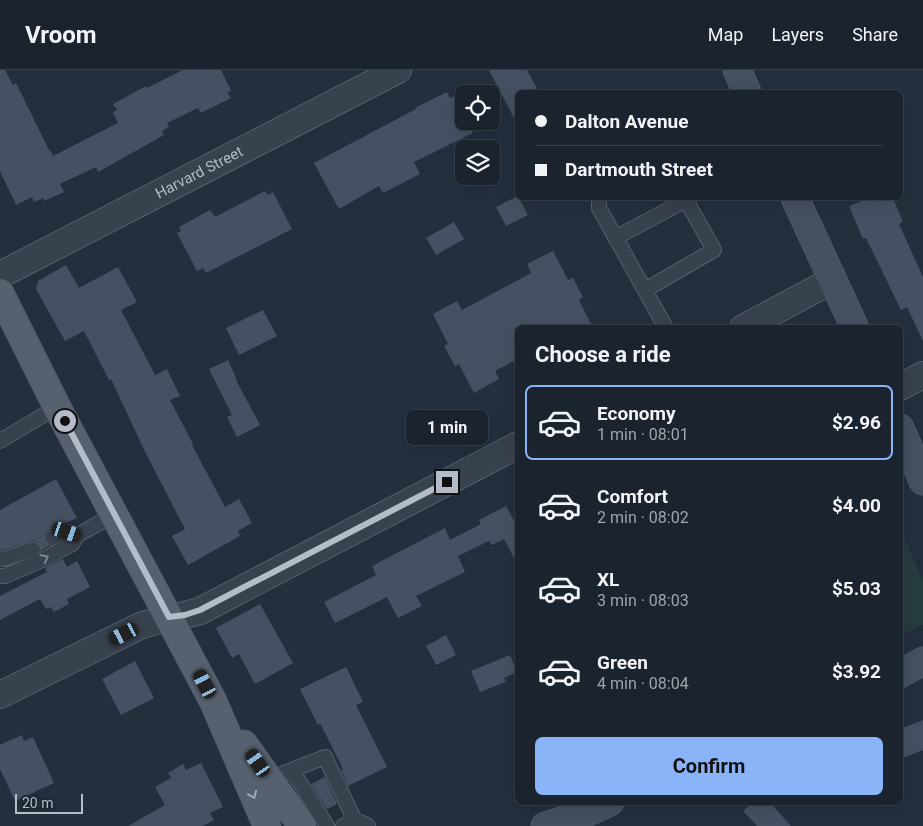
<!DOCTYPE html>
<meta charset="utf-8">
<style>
body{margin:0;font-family:Roboto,sans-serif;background:#282f3a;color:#f1f3f6;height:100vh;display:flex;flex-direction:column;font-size:19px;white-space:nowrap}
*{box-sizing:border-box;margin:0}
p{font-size:16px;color:#a0a4aa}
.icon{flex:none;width:28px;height:28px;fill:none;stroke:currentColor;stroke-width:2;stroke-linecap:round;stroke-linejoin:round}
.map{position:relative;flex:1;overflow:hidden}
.sheet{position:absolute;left:515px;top:255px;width:388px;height:480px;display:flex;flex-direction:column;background:#1b232e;border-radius:8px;box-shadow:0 5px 20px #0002,0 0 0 1px #39404a}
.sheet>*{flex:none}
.top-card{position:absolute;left:515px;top:20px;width:388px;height:110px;border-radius:8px;box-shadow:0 5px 20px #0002,0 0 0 1px #39404a;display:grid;align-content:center;height:110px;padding:0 20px;background:#1b232e}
.fabs{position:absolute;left:455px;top:15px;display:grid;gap:10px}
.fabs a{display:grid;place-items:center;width:45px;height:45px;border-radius:8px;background:#1b232e;box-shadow:0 5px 20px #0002,0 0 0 1px #39404a;font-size:25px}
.scale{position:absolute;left:15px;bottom:12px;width:68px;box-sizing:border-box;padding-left:5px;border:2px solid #b4bcc9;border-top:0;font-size:14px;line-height:18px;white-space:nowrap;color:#b4bcc9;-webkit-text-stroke:4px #1d2633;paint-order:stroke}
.end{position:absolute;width:22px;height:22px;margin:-11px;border:6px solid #b4bcc9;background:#111;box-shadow:0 0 0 2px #111}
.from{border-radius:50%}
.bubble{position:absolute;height:35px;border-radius:8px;background:#1b232e;box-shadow:0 5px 20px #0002,0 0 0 1px #39404a;font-size:16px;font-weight:700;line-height:35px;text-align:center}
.car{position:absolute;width:15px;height:30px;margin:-15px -8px;border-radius:6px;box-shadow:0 0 4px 1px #0007;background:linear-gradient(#222 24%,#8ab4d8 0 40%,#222 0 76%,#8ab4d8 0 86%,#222 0)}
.top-card b{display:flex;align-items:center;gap:18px;height:48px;font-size:19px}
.top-card b+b{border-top:1px solid #39404a}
.top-card i{width:12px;height:12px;background:#f1f3f6}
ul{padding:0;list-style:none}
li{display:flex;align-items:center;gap:15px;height:75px;margin:0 10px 8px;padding:0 10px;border:2px solid transparent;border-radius:8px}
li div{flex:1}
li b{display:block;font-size:19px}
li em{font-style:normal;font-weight:700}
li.selected{border-color:#8ab4f8}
li>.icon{width:45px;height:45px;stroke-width:1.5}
h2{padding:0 20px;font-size:22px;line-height:60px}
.cta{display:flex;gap:10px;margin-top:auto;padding:10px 20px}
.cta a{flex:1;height:58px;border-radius:8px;background:#8ab4f8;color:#111;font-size:20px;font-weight:700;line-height:58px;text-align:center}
header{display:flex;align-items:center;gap:30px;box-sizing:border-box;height:70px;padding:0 25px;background:#1b232e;border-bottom:1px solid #39404a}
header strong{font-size:24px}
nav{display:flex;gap:28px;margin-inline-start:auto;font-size:18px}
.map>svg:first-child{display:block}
</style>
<header>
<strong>Vroom</strong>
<nav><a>Map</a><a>Layers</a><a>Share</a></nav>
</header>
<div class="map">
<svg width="923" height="756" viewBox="0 0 923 756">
<rect width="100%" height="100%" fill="#242f3e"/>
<!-- green -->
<path fill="#263c3f" d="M900 459 923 510V555L900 565Z"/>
<!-- building -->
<path fill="#455162" d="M0 0H5L13 15 16 13 49 80H50L53 86 118 53 113 42 117 40 113 34 146 16 147 18 183 0H221L231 21 227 22 231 28 201 43 198 38 167 53 169 57 162 61 164 65 98 102 96 97 60 114 64 122 44 131 43 128 34 132 32 127 16 135 0 101Z
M489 0H527L539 22H518V56Z
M447 22 450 28 455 26 464 44V51H467L473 63 414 92 420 104 383 123 379 116 339 139 314 93 416 39 415 38Z
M265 121 268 125 273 122 292 159 206 203 203 198 197 201 177 163 181 161 179 157 210 140 215 147Z
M518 126 528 145 506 156 496 137Z
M869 128H893L903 152 899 154 923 207V271L907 237 901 240 866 168 863 169 849 136Z
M454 152 464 169 436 185 426 168Z
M553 181 568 210 573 208 583 227 579 230 593 258H518V289L495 301 499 309 474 323 459 294 455 296 444 276 448 274 433 244 457 231 462 240 492 224 531 203 527 194Z
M66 195 79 218 118 197 137 232 121 240 155 305 167 299 180 326 170 330 193 374 192 375 225 437 239 429 252 453 238 461 240 466 188 495 172 466 185 459 140 372V371L111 309 109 310 84 261 65 271 36 219 38 211Z
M263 240 277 266 239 285 226 258Z
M228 290 237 310H236L260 355 237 367 227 347 232 345 209 299Z
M56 409 77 448 45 462 44 471 49 476 42 480 39 473 34 470 4 480 0 479V440Z
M506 436 518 458V496L504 469 492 475 489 471 458 486 465 502 416 526 422 536 398 548 387 527 335 553 324 532 376 505 372 496 445 458 450 470 481 454 479 450Z
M63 489 67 497 77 491 90 517 67 529 69 534 54 542 51 537 46 539 40 529 0 550V526L47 502 45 498Z
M260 534 293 593 255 614 239 584 232 588 216 558Z
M446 565 456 585 436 595 426 576Z
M510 585 517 602 504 608 506 612 480 622 471 601Z
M135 591 154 628 121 645 102 609Z
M346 597 363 632 356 635 387 697 348 716 341 700 343 699 320 653 318 655 300 619Z
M923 650V680L900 689V659Z
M22 665 24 671 33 667 54 713 15 731 0 699V675Z
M201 693 223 737 210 743 214 750 202 756H128L165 735 155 717 171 708 168 703 183 694 186 700Z
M325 707 337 734 327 739 311 714Z
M753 732H770L791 756H757L743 741Z"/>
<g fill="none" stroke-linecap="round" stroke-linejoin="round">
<defs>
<path id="lane" d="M599 128V138L666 258
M615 168 690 128
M645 220 714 180 686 130
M0 371 57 337
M52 468 67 462 78 465
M0 488 4 489 33 479
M0 506H5L42 490 72 474 78 465 115 444
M292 700 327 756
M269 709 325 687 354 749 343 756
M354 749 368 756"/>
<g id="street">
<path id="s1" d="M0 205 398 0"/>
<path d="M743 258 833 210"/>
<path d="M900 317 923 305"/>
<path d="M0 625 140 556C160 549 180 547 200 541L518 375"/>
</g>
<path id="secondary" d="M737 0 747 22
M795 128 855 258
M900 358 923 411
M900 604 923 591
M545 756 586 743 610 732"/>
<path id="primary" d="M0 223 57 337 213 631 267 756
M244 674 302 756"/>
</defs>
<!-- lane casing -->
<use href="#lane" stroke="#565f6c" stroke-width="16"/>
<!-- street casing -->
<use href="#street" stroke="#565f6c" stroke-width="28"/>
<!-- secondary casing -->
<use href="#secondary" stroke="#565f6c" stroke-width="29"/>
<!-- primary casing -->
<use href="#primary" stroke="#414a57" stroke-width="29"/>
<!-- lane -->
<use href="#lane" stroke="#38414e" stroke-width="14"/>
<!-- street -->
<use href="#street" stroke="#38414e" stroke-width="26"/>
<!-- secondary -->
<use href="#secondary" stroke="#465061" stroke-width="28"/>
<!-- primary -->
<use href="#primary" stroke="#56606e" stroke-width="28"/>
</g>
<!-- one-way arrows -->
<defs><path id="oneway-chevron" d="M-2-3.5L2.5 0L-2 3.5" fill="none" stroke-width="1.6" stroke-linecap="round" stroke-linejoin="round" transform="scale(1.25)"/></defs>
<use stroke="#7c8592" href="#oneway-chevron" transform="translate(45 488) rotate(-28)"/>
<use stroke="#a1aab7" href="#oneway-chevron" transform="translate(253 725) rotate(67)"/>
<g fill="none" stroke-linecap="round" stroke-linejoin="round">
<!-- route -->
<path stroke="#b4bcc9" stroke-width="6" d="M65 351 169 547 185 545 200 540 447 412"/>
</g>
<g text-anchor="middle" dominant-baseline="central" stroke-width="4.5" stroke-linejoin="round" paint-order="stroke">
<!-- street labels -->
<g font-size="15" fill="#b4bcc9" stroke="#1d2633">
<text stroke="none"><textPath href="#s1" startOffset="224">Harvard Street</textPath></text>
</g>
</g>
</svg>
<div class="fabs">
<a><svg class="icon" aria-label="locate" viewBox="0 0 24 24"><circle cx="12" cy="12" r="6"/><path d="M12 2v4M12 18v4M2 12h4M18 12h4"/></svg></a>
<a><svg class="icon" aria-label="layers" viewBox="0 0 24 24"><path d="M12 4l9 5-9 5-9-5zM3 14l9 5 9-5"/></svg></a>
</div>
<div class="scale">20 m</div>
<i class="end from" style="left:65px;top:351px"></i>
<i class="end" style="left:447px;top:412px"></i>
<div class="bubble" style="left:406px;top:340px;width:82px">1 min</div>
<i class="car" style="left:67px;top:462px;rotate:109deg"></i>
<i class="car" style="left:124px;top:564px;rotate:243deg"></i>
<i class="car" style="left:205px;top:614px;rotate:332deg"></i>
<i class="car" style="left:258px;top:693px;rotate:325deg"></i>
<div class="top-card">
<b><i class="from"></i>Dalton Avenue</b>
<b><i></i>Dartmouth Street</b>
</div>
<section class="sheet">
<h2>Choose a ride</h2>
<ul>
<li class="selected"><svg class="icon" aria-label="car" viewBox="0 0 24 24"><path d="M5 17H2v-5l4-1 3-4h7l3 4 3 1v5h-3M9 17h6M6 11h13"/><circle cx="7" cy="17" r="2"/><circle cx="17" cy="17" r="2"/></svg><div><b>Economy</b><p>1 min · 08:01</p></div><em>$2.96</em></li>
<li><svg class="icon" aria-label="car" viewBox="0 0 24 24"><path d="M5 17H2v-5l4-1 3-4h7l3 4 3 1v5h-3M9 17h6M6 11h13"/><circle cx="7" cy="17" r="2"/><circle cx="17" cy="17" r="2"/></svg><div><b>Comfort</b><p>2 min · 08:02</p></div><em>$4.00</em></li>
<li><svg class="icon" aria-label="car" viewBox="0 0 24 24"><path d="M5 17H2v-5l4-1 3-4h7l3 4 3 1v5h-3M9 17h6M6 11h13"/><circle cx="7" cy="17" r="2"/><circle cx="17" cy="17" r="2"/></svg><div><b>XL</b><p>3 min · 08:03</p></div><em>$5.03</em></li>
<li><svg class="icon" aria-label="car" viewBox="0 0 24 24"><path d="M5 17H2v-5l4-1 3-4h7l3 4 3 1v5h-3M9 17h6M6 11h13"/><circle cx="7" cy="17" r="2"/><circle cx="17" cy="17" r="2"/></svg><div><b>Green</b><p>4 min · 08:04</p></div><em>$3.92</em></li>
</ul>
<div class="cta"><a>Confirm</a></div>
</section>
</div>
